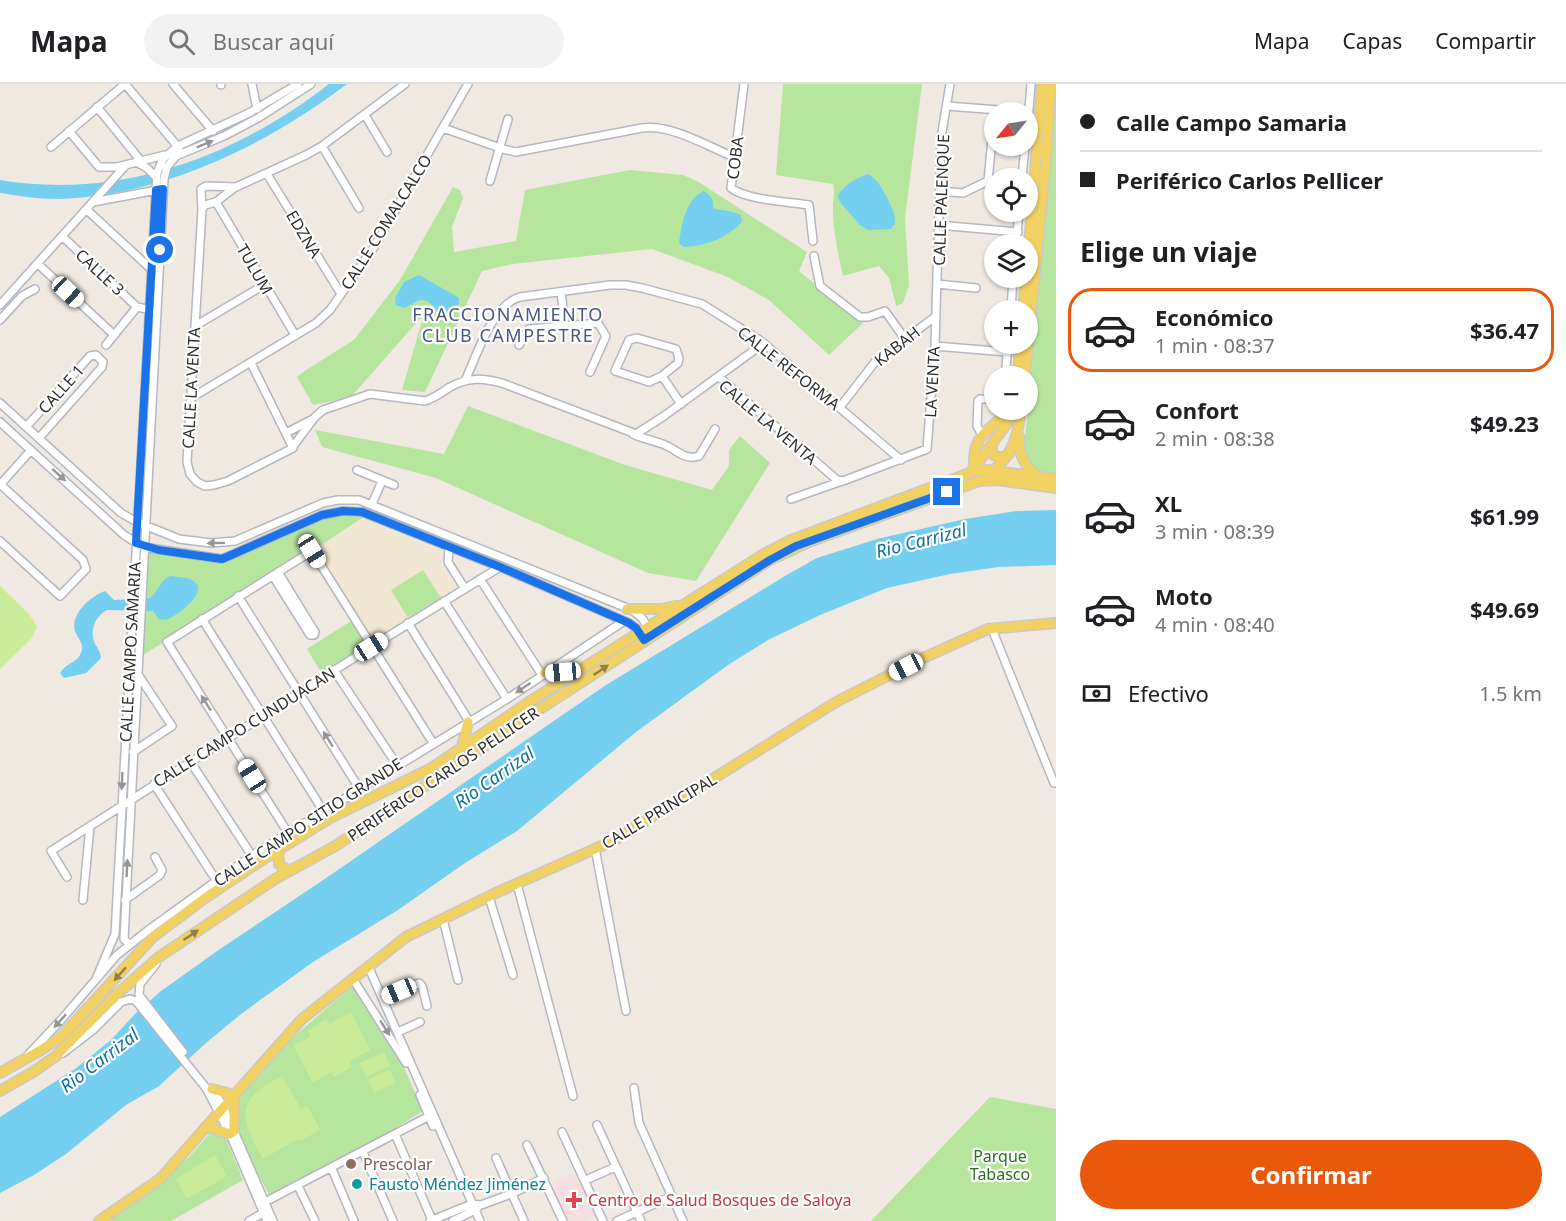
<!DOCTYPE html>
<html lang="es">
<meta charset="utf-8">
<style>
body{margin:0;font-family:"Noto Sans",sans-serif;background:#f2f2f2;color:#202124;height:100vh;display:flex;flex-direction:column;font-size:22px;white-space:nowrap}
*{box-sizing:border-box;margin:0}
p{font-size:20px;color:#757577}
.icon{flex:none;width:33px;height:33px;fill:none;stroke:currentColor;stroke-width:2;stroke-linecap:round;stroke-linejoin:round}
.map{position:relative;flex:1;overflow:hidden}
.sheet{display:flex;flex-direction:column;background:#fff;width:510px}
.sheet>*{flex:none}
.hud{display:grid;align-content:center;height:132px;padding:0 24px;background:#fff}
.needle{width:39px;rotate:240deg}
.controls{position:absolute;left:984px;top:18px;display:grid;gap:12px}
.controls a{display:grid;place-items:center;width:54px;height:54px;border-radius:50%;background:#fff;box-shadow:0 2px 4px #0004;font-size:30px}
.end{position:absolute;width:27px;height:27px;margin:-14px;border:8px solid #1a73e8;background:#fff;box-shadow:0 0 0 3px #fff}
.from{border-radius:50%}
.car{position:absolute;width:18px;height:36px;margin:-18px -9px;border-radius:8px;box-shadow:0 0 4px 2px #0007;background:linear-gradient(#fff 24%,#345 0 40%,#fff 0 76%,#345 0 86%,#fff 0)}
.hud b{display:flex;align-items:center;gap:21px;height:57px;font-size:22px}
.hud b+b{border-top:2px solid #e0e0e0}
.hud i{width:15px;height:15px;background:#202124}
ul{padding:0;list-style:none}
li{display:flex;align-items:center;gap:18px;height:84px;margin:0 12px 9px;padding:0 12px;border:3px solid transparent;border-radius:24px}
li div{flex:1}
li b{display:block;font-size:22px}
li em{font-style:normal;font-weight:700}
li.active{border-color:#ea580c}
li>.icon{width:54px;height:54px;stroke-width:1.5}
h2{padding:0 24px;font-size:27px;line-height:72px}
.pay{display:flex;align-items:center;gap:15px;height:66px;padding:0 24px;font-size:22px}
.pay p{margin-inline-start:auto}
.primary-button{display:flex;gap:12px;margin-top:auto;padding:12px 24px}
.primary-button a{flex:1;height:69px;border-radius:36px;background:#ea580c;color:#fff;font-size:24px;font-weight:700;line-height:69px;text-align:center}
header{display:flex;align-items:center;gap:36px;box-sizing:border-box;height:84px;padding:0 30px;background:#fff;border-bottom:2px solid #e0e0e0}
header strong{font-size:28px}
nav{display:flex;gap:33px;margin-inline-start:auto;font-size:21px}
.search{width:420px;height:54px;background:#f2f2f2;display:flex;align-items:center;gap:15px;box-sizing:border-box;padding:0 21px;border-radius:33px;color:#757577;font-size:22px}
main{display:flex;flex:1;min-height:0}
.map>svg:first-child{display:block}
</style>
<header>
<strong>Mapa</strong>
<div class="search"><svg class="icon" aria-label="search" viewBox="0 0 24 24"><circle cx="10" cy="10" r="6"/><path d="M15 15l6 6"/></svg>Buscar aquí</div>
<nav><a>Mapa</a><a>Capas</a><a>Compartir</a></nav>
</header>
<main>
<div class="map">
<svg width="1056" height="1137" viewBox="0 0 1056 1137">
<rect width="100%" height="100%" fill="#efe9e1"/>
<!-- education -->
<path fill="#f0e6d1" d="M359 433 440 467 441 482 457 503 441 514 423 487 391 506 408 534 371 557 313 464Z"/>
<!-- medical -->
<path fill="#f5dfe0" d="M579 1087 597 1131 584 1137H566L550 1101Z"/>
<!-- green -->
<path fill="#b6e59e" d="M783 0H922L905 134 909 201 903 219 896 222 889 194 879 182 843 192C838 171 834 150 833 129 832 119 836 109 833 100L776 91Z
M1056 0V391C1035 388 1031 385 1024 365L1047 118Z
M630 86 683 91 697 97 807 168 799 187 863 239 829 271 769 216 728 193 652 165 512 180 482 187 425 308 402 306 424 230 351 313 313 321 297 293 306 286 354 256 400 196 453 103 460 106 463 114 452 143 454 168 516 157 525 106Z
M468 322 625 381 712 406 729 382V366L740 352 770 379 696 497 648 489 436 394 322 363 315 346 444 370Z
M368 430 312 467 138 574 144 462 215 475 322 431Z
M423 486 441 514 408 534 391 506Z
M354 535 371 563 324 593 307 565Z
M354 901 402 979 423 1027 389 1048 269 1111C258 1089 234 1052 235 1027 237 995 328 924 354 901Z
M990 1013 1056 1025V1137H871Z
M212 1047 224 1050 243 1096 171 1137H111L110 1134 189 1073Z"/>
<!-- pitch -->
<path fill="#c9ec9a" d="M0 502 29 530 37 543 31 555 0 585Z
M351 928 370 966 350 977 352 983 334 993 331 988 313 999 293 961 310 953 308 947 326 935 330 940Z
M384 968 390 982 366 993 360 979Z
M390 985 396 999 374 1009 368 996Z
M282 992 301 1025 307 1022 320 1045 301 1057 298 1055 263 1075C239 1034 235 1015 282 992Z
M215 1071 227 1092 187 1115 176 1095Z"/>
<!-- water -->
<path fill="#75cff0" d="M329 0H347C265 62 164 111 59 115 39 115 19 112 0 109V96C120 116 235 73 329 0Z
M868 90C878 93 895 125 895 136 895 141 894 141 891 145L868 146 860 141 839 117 838 111C844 101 856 94 868 90Z
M704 107C711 112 714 115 713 124 722 127 732 126 741 131L742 138C726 154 707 162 684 163L679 159C682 140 685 116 704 107Z
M419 191 456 212 459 214V220C432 241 438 215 421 216 415 217 410 222 404 224L396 221 395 214 404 198Z
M1056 426V481L998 483 950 490 887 504 820 531 768 556 728 581 636 648 517 747 465 779 398 826 313 878 241 930 206 959 159 1002 126 1021 66 1070 34 1091 0 1109V1033L75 985 111 956 135 930 161 907 220 865 332 790 606 601 790 489 817 474 877 455 965 435 1017 427Z
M170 492C176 493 184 493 190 495 214 505 177 532 166 536L159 535 153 527 107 526C95 532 89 547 95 560 98 565 100 567 101 574L86 589 64 594 60 589C65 580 78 578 81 569 85 560 78 555 75 547 70 530 91 512 105 507L114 516 150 514C158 508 160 496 170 492Z"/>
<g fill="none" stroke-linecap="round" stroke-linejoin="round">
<defs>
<path id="minor" d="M125 0 179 64
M173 0 213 47
M221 0V1
M252 0 257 25
M405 0 322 62 306 71 236 103 206 102 201 105 202 125 187 378 190 390 197 398 205 402 214 401 228 397 291 365 315 333 323 326 370 310 425 317C435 314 441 309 450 303 468 293 483 294 502 299L636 350 664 332 764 259
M744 0 731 104C746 116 790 118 809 121L813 157
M947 22 1025 28
M97 23 141 77
M365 31 387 68
M1028 37 1031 0
M443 44 503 65 516 68 642 44C671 40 707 62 734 73
M69 47 99 83H117L165 71
M322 62 359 124
M51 63 125 0
M136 78 147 84 156 93
M267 90 341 210
M1022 94 1025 62
M490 97 508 35
M939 107 963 109 988 97 992 55
M93 118 157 106
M216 118 295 251
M202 125 205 121 216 118 234 104
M87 126 151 185
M938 141 1018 148
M63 153 137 223 152 226
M1016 160 1019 128
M814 172 820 202 860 233H868L885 227 905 255
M38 180 113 250
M937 200 976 204
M561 208 565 241
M0 221 126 81
M1011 226 1013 194
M0 236 22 212 35 205
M195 242 264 201
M1008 260 1006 284 1011 290 1018 292
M106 261 137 223
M519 261 529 245 598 239 606 252 590 288
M935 262 1007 268
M251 279 293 364
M662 292 678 279 679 274 676 265 637 254 629 256 615 287 649 298 662 292 681 320
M719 293 837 396 843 397 927 365 935 262 941 54 950 0
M465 297C477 271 492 221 520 213L610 201H626L642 204 702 220 761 257 901 376
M191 314 316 239 330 226 374 163 468 0
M0 319 121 429 137 438 179 455 211 459 235 457 323 419 338 416H359L632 526 642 534 650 546
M840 323 875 278 936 232
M0 338 124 451 140 461 149 464 222 475 322 431 343 427 362 428 500 483 629 539 636 544 644 556
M26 343 90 272 96 271 103 278 102 283 39 354
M286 349 311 336
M633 350C645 356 660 357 671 364 680 369 687 376 699 372L715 345
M982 351 977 342 978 317 980 315H994
M357 386 394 401
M0 400 83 476 86 485 60 512 0 457
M0 401 31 366
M791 415 842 397
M372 420 382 397
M449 463 448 478 465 505
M273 492 310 551H314L315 548 278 488
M480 495 542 591
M238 512 359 704
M444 517 507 615
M202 535 324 728
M408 539 469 637
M992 545 1054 699
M334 586 397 681
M133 668 172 642 137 589
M190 677 254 775
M154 700 216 796
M290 752 167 558 312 467 433 659
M595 764 626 927
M67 793 51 767 371 563 500 483
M517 800 573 1012
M489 813 513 891
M83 816 90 742
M125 816 160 791 162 786 155 773
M443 835 458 896
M129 860 124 855 164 95 167 83 176 72 224 52 258 34 311 0
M156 880 140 900 139 911 183 968
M369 884 480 1137
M96 895 115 850 157 89 163 75 178 62 249 29 298 0
M353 895 406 979
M382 914 419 899 422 902 427 922
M398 948 420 938
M63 969 93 946 121 918 130 915 136 917 206 1004 230 1050 267 1137
M28 971 61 936 117 871 151 844 251 772 507 615 624 537
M634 1004 639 1039 683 1137
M212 1005 223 1022 273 1137
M420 1011 433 1042
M597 1041 641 1137
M562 1048 603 1137
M395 1050 432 1136
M527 1061 563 1137
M363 1068 393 1137
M496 1074 524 1137
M332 1085 354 1137
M586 1096 615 1083
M298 1102 315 1137
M265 1118 433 1030
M249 1137 268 1126
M430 1137 472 1120 481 1121 511 1110 544 1094
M453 1137 477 1125
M617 1137 672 1112"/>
<path id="major" d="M1028 173 1042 0
M1023 226 1026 194
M1018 292 1020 260
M1025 292 1045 85 1051 0
M1019 352C1019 369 1023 382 1037 391
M993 358 991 368C996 375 1003 374 1009 370
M974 383C972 348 991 348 1008 326
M971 388 1006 341 1013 326
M991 388C1013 372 1018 351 1021 326
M627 525H662L677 522
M545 589 578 586
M462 663 468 638
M281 764 278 770 279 780 286 786 293 785
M0 989 41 966 61 953 153 853 205 814 259 778 332 733 430 685 535 614 764 470 791 456 972 388 986 386 1056 395
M212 1005 234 1011
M0 1007 33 988 56 972 117 910 159 873 275 795 337 761 523 636 770 476 811 457 979 397 997 396 1056 404
M206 1042 230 1050 234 1047V1011
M99 1137 160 1095 302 935 406 853 498 808 615 756 836 618 923 574 988 545 1056 539"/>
</defs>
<!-- minor casing -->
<use href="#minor" stroke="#b4b7c1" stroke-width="10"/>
<!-- major casing -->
<use href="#major" stroke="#c9c9c9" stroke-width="12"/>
<!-- minor -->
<use href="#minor" stroke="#fff" stroke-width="7"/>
<!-- major -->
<use href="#major" stroke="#f2d163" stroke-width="9"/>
</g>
<!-- one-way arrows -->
<defs><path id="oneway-solid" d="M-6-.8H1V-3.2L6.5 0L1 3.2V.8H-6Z" transform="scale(1.5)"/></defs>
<g fill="#969696">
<use href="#oneway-solid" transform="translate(205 60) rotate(-22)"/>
<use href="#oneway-solid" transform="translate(59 391) rotate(42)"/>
<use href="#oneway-solid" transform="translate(216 459) rotate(179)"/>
<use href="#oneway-solid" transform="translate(523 604) rotate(146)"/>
<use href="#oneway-solid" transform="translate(206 619) rotate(-123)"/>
<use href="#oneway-solid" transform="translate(328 655) rotate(-122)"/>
<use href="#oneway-solid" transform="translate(122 697) rotate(93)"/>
<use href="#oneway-solid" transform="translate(127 784) rotate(-87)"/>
<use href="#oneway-solid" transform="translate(60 937) rotate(132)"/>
<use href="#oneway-solid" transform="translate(385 944) rotate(57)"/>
</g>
<g fill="#908048">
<use href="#oneway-solid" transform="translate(601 586) rotate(-34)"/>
<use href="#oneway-solid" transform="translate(191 851) rotate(-34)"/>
<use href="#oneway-solid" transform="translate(120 890) rotate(132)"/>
</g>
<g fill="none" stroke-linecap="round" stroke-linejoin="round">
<!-- route -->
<path stroke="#1a73e8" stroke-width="8" d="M160 166 163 105 156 106 136 459 159 466 222 475 322 431 343 427 362 428 500 483 629 539 636 544 644 556 770 476 796 462 947 408"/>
</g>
<!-- markers -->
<circle fill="#8d6e63" stroke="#fff" stroke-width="2" cx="351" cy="1080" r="6"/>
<circle fill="#0f9aa8" stroke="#fff" stroke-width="2" cx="357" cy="1100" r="6"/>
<path fill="#e0444e" stroke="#fff" stroke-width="2" d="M571 1107h6v6h6v6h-6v6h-6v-6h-6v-6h6z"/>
<g text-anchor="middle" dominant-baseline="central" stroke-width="4.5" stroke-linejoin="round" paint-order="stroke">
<!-- street labels -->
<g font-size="16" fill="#2e2e2e" stroke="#fff">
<text transform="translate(735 74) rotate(-83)">COBA</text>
<text transform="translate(941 116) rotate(-88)">CALLE PALENQUE</text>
<text transform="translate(386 138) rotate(-58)">CALLE COMALCALCO</text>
<text transform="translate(304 150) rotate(59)">EDZNA</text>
<text transform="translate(255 185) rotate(60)">TULUM</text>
<text transform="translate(100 188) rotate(43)">CALLE 3</text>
<text transform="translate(897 262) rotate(-38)">KABAH</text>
<text transform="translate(789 284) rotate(38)">CALLE REFORMA</text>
<text transform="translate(932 298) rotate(-87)">LA VENTA</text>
<text transform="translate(191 304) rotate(-87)">CALLE LA VENTA</text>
<text transform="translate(61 305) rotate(-48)">CALLE 1</text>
<text transform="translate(768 338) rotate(40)">CALLE LA VENTA</text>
<text transform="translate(130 568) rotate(-87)">CALLE CAMPO SAMARIA</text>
<text transform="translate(244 643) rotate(-32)">CALLE CAMPO CUNDUACAN</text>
<text transform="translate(443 690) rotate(-34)">PERIFÉRICO CARLOS PELLICER</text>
<text transform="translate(659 727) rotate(-31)">CALLE PRINCIPAL</text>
<text transform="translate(308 738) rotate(-33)">CALLE CAMPO SITIO GRANDE</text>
</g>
<!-- park labels -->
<g font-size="16" fill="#2c6e1b" stroke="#fff">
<text x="1000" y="1072">Parque<tspan x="1000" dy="18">Tabasco</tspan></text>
</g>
<!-- education labels -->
<g font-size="16" fill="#785e54" stroke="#fff" text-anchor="start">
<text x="363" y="1080">Prescolar</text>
</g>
<!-- culture labels -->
<g font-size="16" fill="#0d838f" stroke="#fff" text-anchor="start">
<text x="369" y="1100">Fausto Méndez Jiménez</text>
</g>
<!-- health labels -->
<g font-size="16" fill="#be3a42" stroke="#fff" text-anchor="start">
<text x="588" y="1116">Centro de Salud Bosques de Saloya</text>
</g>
<!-- neighbourhood labels -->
<g font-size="18" letter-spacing="1.5" fill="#4d5680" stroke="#fff">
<text x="508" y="230">FRACCIONAMIENTO<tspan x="508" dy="21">CLUB CAMPESTRE</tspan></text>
</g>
<!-- water labels -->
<g font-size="18" font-style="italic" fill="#0d6fa3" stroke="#fff">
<text transform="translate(921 456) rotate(-14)">Rio Carrizal</text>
<text transform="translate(494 693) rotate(-35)">Rio Carrizal</text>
<text transform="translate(99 976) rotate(-37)">Rio Carrizal</text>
</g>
</g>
</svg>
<div class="controls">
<a><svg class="needle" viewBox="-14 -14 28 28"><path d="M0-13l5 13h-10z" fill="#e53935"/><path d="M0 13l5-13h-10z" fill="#757577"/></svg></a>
<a><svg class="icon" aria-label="locate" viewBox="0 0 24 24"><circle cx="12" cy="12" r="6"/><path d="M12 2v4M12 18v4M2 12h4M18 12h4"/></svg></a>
<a><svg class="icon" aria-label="layers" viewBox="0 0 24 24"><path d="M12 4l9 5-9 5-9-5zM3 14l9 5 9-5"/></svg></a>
<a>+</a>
<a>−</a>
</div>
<i class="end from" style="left:160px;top:166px"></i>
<i class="end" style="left:947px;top:408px"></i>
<i class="car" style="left:68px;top:208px;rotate:133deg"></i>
<i class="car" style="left:312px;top:467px;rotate:148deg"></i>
<i class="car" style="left:371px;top:563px;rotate:58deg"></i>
<i class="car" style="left:906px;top:583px;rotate:243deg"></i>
<i class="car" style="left:563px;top:588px;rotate:265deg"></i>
<i class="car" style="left:252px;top:692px;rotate:328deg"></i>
<i class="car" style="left:399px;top:907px;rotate:247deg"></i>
</div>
<section class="sheet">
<div class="hud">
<b><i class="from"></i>Calle Campo Samaria</b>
<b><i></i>Periférico Carlos Pellicer</b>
</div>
<h2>Elige un viaje</h2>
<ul>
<li class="active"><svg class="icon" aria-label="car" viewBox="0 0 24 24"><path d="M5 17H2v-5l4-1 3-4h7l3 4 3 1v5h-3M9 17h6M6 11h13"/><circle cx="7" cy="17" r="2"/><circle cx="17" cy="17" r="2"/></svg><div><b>Económico</b><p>1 min · 08:37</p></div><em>$36.47</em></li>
<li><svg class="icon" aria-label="car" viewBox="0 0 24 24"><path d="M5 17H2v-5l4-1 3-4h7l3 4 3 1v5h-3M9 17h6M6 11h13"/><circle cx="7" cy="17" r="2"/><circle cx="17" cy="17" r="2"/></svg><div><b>Confort</b><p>2 min · 08:38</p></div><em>$49.23</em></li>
<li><svg class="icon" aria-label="car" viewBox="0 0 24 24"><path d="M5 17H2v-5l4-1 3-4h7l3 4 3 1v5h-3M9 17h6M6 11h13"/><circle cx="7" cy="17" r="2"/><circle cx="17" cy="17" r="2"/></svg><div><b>XL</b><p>3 min · 08:39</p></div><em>$61.99</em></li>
<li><svg class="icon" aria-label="car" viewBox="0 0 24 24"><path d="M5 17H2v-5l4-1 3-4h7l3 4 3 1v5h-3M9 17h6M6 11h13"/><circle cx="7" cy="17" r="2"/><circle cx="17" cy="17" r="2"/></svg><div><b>Moto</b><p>4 min · 08:40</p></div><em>$49.69</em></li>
</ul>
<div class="pay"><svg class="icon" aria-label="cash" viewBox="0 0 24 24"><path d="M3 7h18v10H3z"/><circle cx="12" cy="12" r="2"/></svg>Efectivo<p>1.5 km</p></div>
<div class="primary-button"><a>Confirmar</a></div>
</section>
</main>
